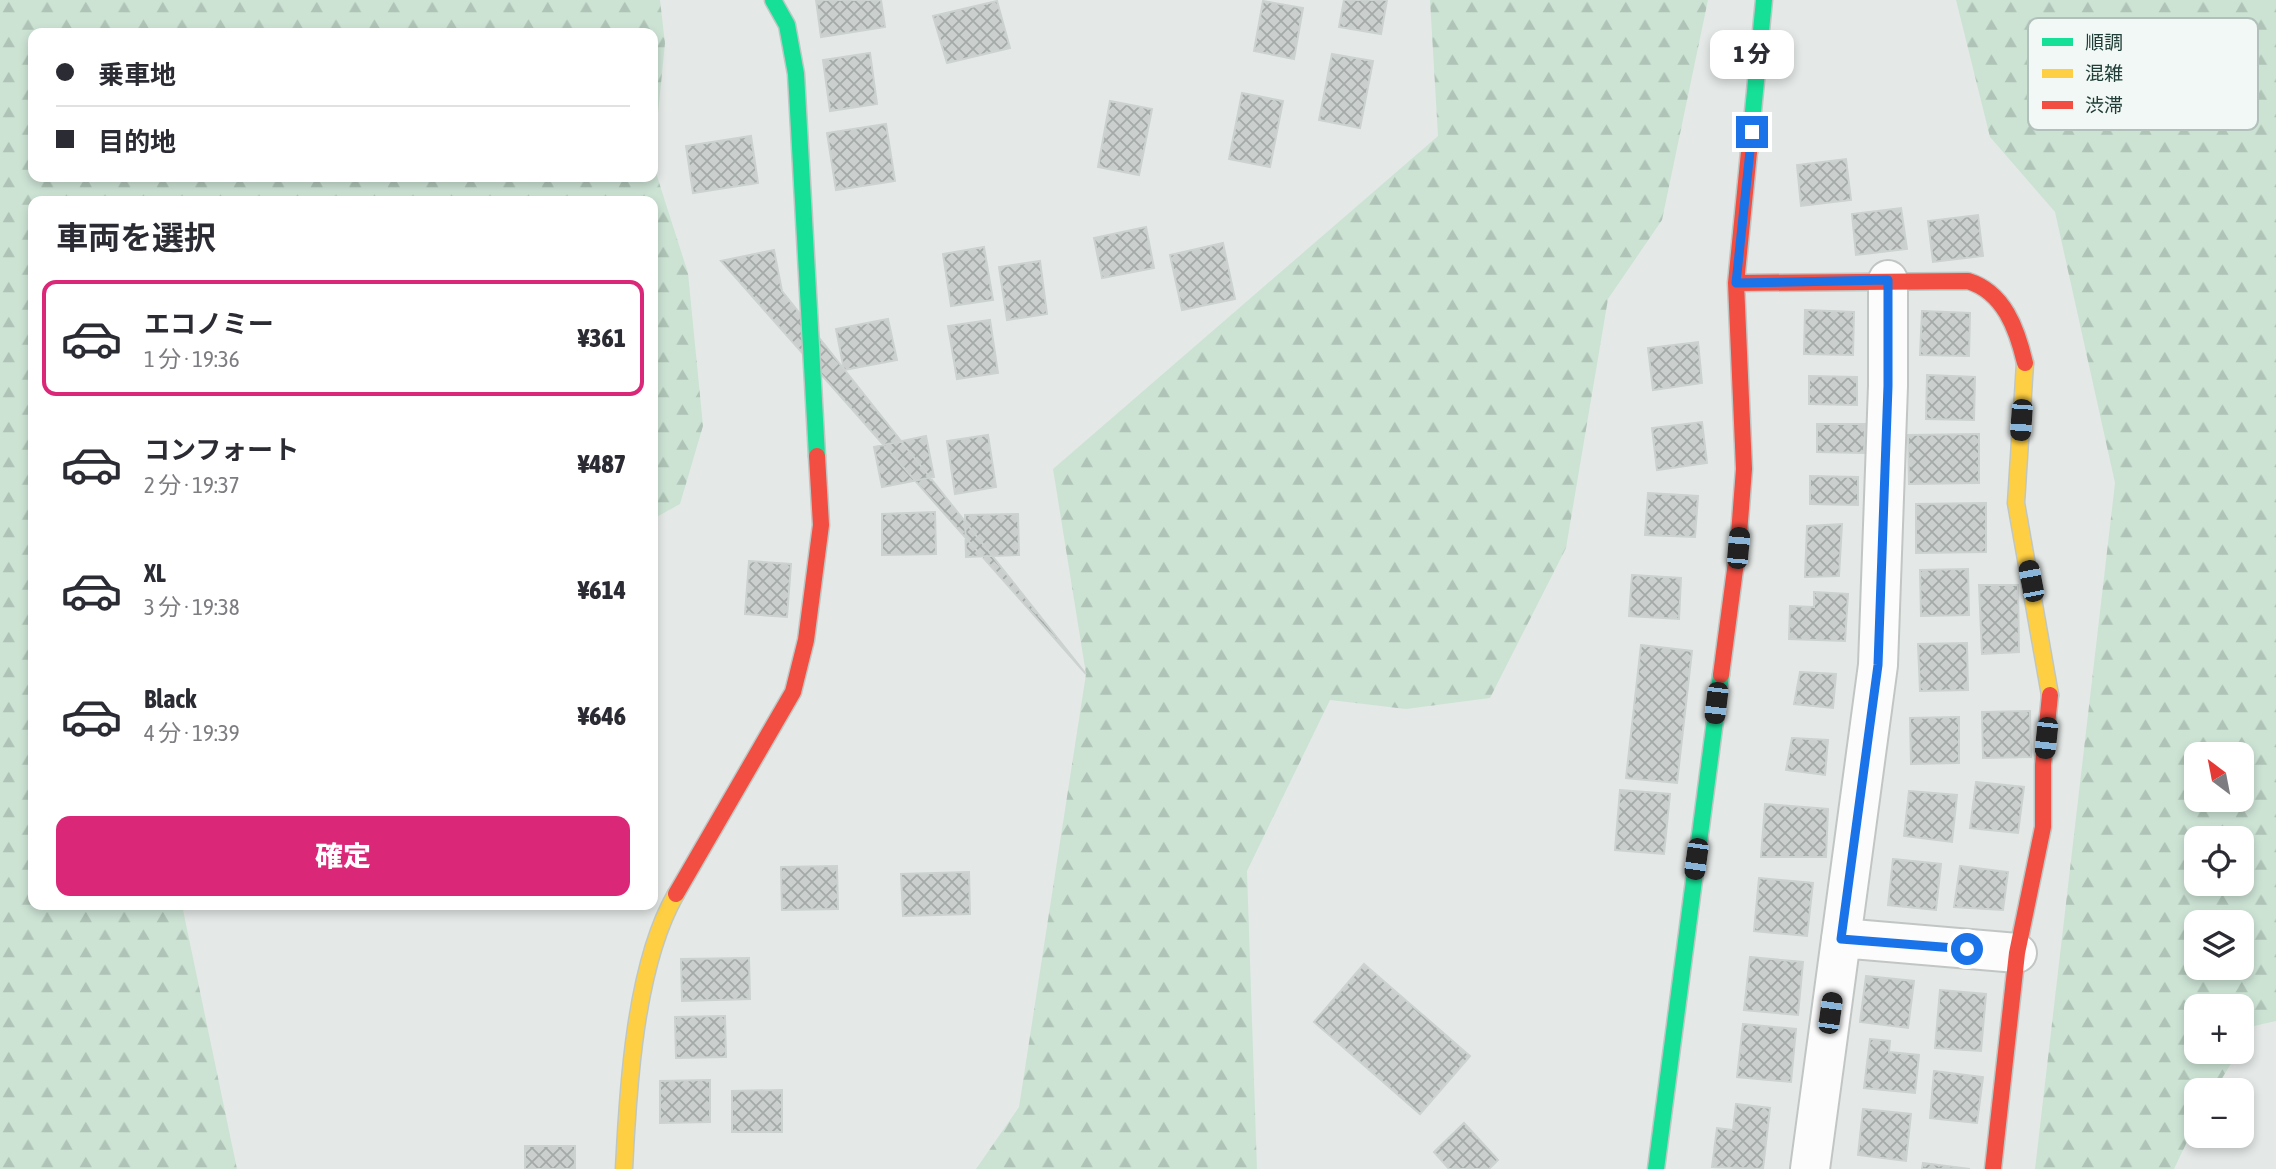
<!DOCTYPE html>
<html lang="ja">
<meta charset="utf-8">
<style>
body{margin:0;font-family:"Asap Condensed","Noto Sans JP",sans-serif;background:#f2f2f3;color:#2b2b33;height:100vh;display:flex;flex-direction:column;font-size:26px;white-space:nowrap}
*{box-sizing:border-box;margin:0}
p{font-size:23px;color:#7c7c81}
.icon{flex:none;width:38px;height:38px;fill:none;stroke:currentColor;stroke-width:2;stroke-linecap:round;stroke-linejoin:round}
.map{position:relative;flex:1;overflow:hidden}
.details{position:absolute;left:28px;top:196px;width:630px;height:714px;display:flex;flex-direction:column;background:#fff;border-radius:14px;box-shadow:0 4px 10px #0003}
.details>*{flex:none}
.guide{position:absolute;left:28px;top:28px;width:630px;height:154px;border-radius:14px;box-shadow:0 4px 10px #0003;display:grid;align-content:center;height:154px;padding:0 28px;background:#fff}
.needle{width:46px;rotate:328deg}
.buttons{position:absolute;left:2184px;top:742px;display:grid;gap:14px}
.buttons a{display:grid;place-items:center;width:70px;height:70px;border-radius:14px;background:#fff;box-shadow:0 4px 10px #0003;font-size:35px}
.end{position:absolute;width:32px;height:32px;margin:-16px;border:9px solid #1a73e8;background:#fff;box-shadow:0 0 0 4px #fff}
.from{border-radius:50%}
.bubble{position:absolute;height:49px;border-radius:14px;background:#fff;box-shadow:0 4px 10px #0003;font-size:23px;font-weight:800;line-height:49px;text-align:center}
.car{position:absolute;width:21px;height:42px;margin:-21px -10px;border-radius:9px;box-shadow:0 0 5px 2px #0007;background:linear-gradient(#222 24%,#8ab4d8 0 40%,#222 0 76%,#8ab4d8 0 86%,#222 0)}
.guide b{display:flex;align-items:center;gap:24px;height:66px;font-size:26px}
.guide b+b{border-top:2px solid #e1e1e2}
.guide i{width:18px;height:18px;background:#2b2b33}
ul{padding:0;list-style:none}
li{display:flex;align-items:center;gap:21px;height:116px;margin:0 14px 10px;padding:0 14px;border:4px solid transparent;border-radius:14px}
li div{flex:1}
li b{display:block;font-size:26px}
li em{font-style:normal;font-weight:800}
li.active{border-color:#db2777}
li>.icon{width:63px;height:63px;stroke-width:1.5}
h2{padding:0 28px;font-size:32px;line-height:84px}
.cta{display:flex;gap:14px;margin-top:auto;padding:14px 28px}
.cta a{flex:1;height:80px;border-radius:14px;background:#db2777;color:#fff;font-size:28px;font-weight:800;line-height:80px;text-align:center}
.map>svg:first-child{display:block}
</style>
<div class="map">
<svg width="2276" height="1169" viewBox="0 0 2276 1169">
<defs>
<pattern id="forest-firs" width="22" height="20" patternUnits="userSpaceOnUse" patternTransform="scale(1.75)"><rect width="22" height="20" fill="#cce3d4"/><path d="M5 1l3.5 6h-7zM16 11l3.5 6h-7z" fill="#afc4b7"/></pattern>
<pattern id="building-cross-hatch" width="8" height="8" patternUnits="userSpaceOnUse" patternTransform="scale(1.75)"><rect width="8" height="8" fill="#cbd0ce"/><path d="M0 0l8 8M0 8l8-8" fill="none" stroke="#a4aaa8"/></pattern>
</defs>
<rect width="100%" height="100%" fill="#e4e9e7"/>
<!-- forest -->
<path fill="url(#forest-firs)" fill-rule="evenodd" d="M0 0H660L665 43 658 114 657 176 688 273 703 426 680 504 653 519V201H33V905H182L237 1169H0ZM33 33H653V177H33Z
M1430 0H1708L1662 220 1608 299 1566 548 1490 698 1406 709 1330 700 1247 871 1257 1169H976L1019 1107 1086 674 1053 469 1438 136Z
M1956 0H2276V1021L2254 1026 2242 1045V1006H2196V1052H2238L2215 1090H2196V1123L2174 1169H2035L2115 483 2055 212 1990 137ZM2196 754H2242V800H2196ZM2196 838H2242V884H2196ZM2196 922H2242V968H2196Z"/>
<!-- building -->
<path fill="url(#building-cross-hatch)" stroke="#ccd2d0" stroke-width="2" d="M816 0H881L885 27 821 37Z
M1344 0H1387L1381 34 1339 27Z
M997 1 1010 48 947 63 933 16Z
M1263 1 1303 8 1294 59 1254 51Z
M870 53 877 104 830 111 823 60Z
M1332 54 1373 61 1360 128 1319 120Z
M1242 93 1283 101 1270 167 1229 159Z
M1110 101 1152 109 1139 175 1098 167Z
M886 124 895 181 836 190 827 133Z
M751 136 758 183 693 193 686 146Z
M1846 159 1851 200 1801 206 1797 165Z
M1901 208 1907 249 1856 255 1852 214Z
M1978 215 1983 256 1933 262 1928 221Z
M1146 227 1154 268 1102 278 1094 238Z
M1223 243 1235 299 1182 310 1170 255Z
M984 247 993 300 951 306 943 254Z
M774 250 782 291 1086 674 721 261Z
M1040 261 1047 314 1007 320 999 267Z
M1805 310 1854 312 1853 355 1804 354Z
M1922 311 1970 313 1969 356 1920 355Z
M888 319 897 360 844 370 836 329Z
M990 320 998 373 957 379 948 326Z
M1698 342 1702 383 1653 390 1648 348Z
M1927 375 1975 377 1974 420 1926 419Z
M1809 376 1857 377V405L1809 404Z
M1702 422 1707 463 1657 470 1652 428Z
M1817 424H1865L1864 453 1817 452Z
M1979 434V483L1909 484 1908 435Z
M988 435 996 487 955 494 947 441Z
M926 436 934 477 882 487 874 447Z
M1810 476 1858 477V505L1810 504Z
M1648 493 1698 496 1695 537 1645 535Z
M1986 503V552L1916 553V504Z
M935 512 936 554 882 555V514Z
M1018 514 1019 555 966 557 965 515Z
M1842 524 1839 576 1805 577 1807 526Z
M749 561 791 564 787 617 745 614Z
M1968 569 1969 615 1921 616 1920 570Z
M1632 575 1681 578 1679 619 1629 616Z
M1979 585H2018L2019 652 1982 654Z
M1814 592 1848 594 1845 641 1789 639 1790 606 1814 607Z
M1967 643 1968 690 1920 691 1918 644Z
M1641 645 1692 651 1677 783 1626 778Z
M1800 672 1836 674 1833 708 1794 704Z
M2030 711 2031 757 1983 758 1982 712Z
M1959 717V763L1911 764 1910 718Z
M1792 738 1828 740 1825 775 1786 770Z
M1976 782 2024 787 2018 833 1970 828Z
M1620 790 1670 794 1664 854 1615 850Z
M1909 791 1957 795 1952 842 1904 836Z
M1765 804 1828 809 1826 857H1761Z
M1893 859 1941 864 1936 910 1888 905Z
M837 866 838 909 782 910 781 867Z
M1960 866 2008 872 2003 910 1954 907Z
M969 872 970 914 903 916 901 874Z
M1759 878 1813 883 1807 936 1754 931Z
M1750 957 1803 962 1798 1015 1744 1010Z
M749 958 750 999 682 1001 681 959Z
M1364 964 1470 1056 1420 1114 1314 1022Z
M1866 976 1914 981 1908 1028 1860 1022Z
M1940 990 1986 994 1981 1051 1935 1048Z
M725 1016 726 1057 676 1058 675 1017Z
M1743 1024 1796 1029 1791 1082 1737 1077Z
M1870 1039 1890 1041 1889 1052 1919 1055 1915 1093 1864 1088Z
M1934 1071 1983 1077 1977 1123 1930 1118Z
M710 1080V1122L660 1123V1081Z
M782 1090V1132H732V1091Z
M1736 1104 1770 1108 1763 1169 1712 1167 1717 1128 1733 1130Z
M1863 1109 1911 1114 1906 1161 1858 1155Z
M1464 1123 1498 1160 1489 1169H1449L1434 1152Z
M525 1146H575V1169H525Z
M1923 1163 1970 1169H1922Z"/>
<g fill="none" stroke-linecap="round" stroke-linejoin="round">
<defs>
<path id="street" d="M1841 938 2017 953
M1810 1169 1878 665 1888 386V280"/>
<path id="fast" d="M773 0 787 25 796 74 817 456
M1749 152 1764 0
M1656 1169 1721 675"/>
<path id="slow" d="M2025 363 2016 503 2050 695
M624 1169C628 1087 635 965 676 894"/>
<path id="jam" d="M1736 283 1968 281C2004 292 2017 329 2025 363
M1721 675 1738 547 1744 469 1736 283 1749 152
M676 894 793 692 806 640 821 525 817 456
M1993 1169 2017 953 2043 827V765L2050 695"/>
</defs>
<!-- street casing -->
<use href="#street" stroke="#c1c6c4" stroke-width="42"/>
<!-- fast casing -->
<use href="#fast" stroke="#bfc7c4" stroke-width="19"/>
<!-- slow casing -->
<use href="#slow" stroke="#bfc7c4" stroke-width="19"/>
<!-- jam casing -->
<use href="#jam" stroke="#bfc7c4" stroke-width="19"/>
<!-- street -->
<use href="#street" stroke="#fbfcfb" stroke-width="38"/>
<!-- fast -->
<use href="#fast" stroke="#16e098" stroke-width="16"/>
<!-- slow -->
<use href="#slow" stroke="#ffcf43" stroke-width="16"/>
<!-- jam -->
<use href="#jam" stroke="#f24e42" stroke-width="16"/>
</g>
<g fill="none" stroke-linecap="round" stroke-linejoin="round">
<!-- route -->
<path stroke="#1a73e8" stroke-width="9" d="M1752 132 1736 283 1888 280V386L1878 665 1841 939 1967 949"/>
</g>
<!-- legend -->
<rect x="2028" y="18" width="230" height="112" rx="10" fill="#f1f8f5" stroke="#b2c0bc" stroke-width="2"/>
<rect x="2042" y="38" width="31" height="8" fill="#16e098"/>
<rect x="2042" y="69" width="31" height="9" fill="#ffcf43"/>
<rect x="2042" y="101" width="31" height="8" fill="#f24e42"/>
<g font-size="19" fill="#203e37">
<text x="2085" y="49">順調</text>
<text x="2085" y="80">混雑</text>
<text x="2085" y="112">渋滞</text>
</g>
</svg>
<div class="buttons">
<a><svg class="needle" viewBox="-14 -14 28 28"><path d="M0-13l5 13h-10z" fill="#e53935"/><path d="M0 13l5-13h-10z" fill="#7c7c81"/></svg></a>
<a><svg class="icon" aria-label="locate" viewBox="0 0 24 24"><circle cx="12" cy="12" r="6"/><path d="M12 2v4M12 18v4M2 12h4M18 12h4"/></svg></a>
<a><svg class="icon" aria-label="layers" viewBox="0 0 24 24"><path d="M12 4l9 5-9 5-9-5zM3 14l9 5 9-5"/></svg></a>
<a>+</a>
<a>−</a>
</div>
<i class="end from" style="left:1967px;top:949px"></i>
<i class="end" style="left:1752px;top:132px"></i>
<div class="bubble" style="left:1710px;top:30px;width:84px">1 分</div>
<i class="car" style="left:2021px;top:420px;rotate:184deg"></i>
<i class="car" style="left:1738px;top:548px;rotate:5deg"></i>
<i class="car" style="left:2031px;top:581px;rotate:349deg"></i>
<i class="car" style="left:1716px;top:703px;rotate:187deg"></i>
<i class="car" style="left:2046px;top:738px;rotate:186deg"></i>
<i class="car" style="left:1696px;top:859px;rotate:188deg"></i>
<i class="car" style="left:1830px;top:1013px;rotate:8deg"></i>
<div class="guide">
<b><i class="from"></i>乗車地</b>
<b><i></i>目的地</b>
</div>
<section class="details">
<h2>車両を選択</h2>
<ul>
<li class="active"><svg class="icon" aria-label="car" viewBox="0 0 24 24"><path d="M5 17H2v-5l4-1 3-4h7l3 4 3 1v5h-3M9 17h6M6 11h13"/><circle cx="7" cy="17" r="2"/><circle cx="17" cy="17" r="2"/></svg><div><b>エコノミー</b><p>1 分 · 19:36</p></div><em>¥361</em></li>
<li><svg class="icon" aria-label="car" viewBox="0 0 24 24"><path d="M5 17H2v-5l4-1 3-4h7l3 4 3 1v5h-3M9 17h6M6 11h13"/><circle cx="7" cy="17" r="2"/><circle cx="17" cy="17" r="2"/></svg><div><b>コンフォート</b><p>2 分 · 19:37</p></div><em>¥487</em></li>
<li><svg class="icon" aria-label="car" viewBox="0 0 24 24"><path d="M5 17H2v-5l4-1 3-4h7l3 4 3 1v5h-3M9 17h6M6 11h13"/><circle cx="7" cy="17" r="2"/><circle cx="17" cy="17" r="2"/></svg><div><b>XL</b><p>3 分 · 19:38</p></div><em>¥614</em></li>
<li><svg class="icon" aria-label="car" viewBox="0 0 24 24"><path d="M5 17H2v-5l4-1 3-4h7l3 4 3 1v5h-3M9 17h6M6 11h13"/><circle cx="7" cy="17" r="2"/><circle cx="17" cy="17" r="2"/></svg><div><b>Black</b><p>4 分 · 19:39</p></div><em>¥646</em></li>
</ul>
<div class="cta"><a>確定</a></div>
</section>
</div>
